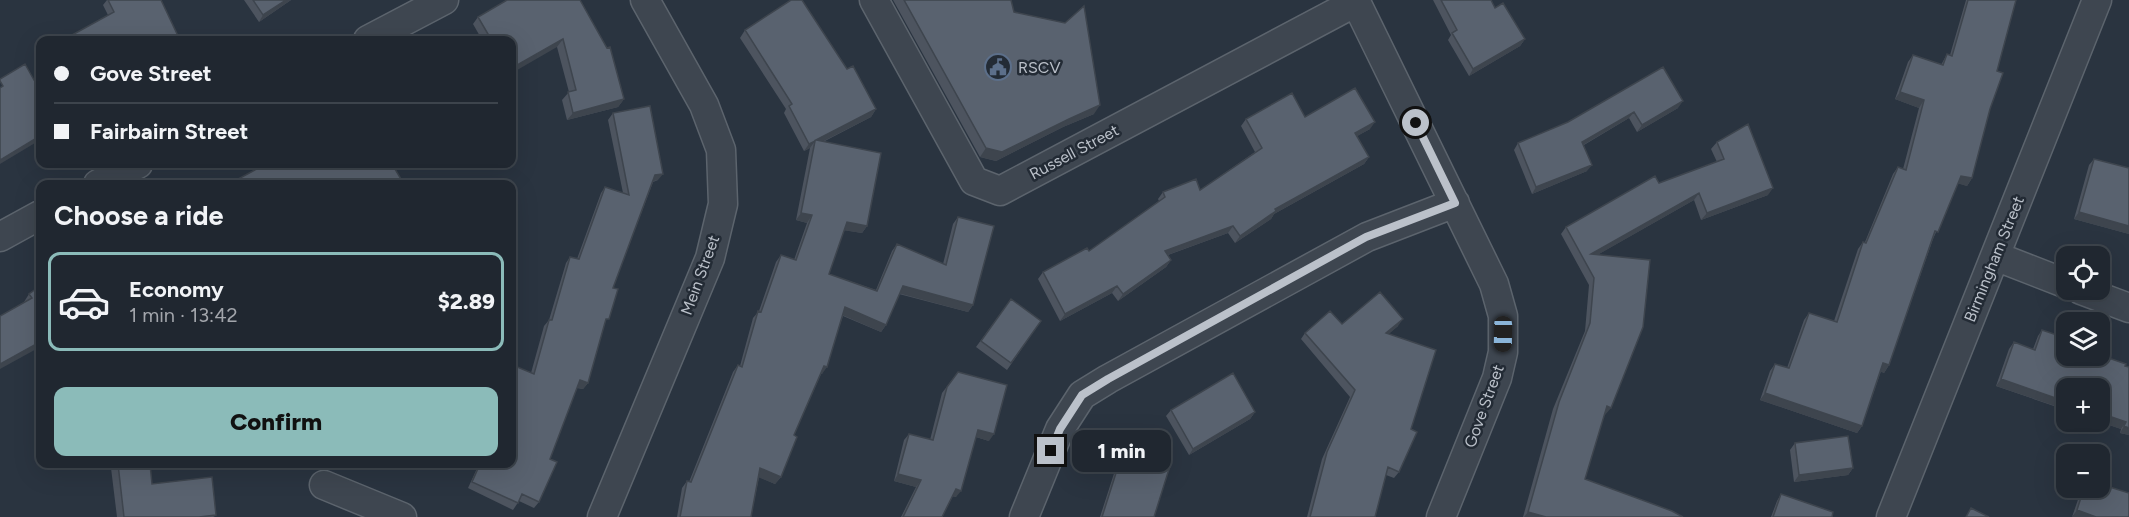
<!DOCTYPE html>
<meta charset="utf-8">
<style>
body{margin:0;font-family:Figtree,sans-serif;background:#2d333c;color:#f1f3f6;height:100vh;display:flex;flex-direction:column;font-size:22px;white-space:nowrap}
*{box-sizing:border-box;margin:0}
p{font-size:20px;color:#a2a5ab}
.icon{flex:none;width:33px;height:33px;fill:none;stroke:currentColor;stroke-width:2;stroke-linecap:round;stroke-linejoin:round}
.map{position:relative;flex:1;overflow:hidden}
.side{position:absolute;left:36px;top:180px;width:480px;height:288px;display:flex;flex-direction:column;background:#202730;border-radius:12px;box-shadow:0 6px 24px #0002,0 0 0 2px #3d444c}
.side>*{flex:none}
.guide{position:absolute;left:36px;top:36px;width:480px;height:132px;border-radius:12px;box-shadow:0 6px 24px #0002,0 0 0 2px #3d444c;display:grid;align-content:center;height:132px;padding:0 18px;background:#202730}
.buttons{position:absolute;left:2056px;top:246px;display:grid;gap:12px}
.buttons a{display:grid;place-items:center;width:54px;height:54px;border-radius:12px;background:#202730;box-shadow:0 6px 24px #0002,0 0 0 2px #3d444c;font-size:30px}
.end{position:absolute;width:27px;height:27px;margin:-14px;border:8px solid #bbc1ca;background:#111;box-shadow:0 0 0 3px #111}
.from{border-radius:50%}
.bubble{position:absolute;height:42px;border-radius:12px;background:#202730;box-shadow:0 6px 24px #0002,0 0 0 2px #3d444c;font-size:20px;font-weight:800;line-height:42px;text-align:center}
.car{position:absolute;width:18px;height:36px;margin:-18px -9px;border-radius:8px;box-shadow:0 0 4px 2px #0007;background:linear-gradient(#222 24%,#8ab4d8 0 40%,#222 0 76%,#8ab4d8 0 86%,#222 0)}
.guide b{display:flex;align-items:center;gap:21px;height:57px;font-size:22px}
.guide b+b{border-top:2px solid #3d444c}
.guide i{width:15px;height:15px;background:#f1f3f6}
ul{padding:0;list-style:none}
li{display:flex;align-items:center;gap:18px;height:99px;margin:0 12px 9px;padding:0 6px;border:3px solid transparent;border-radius:12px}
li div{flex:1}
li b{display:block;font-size:22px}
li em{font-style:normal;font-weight:800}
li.active{border-color:#8bbbb9}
li>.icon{width:54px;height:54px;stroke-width:1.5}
h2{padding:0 18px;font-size:27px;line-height:72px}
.action{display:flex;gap:12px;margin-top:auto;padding:12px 18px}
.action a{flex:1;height:69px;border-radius:12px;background:#8bbbb9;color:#111;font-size:24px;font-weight:800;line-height:69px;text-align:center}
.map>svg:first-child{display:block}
</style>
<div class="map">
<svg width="2129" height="517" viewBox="0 0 2129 517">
<rect width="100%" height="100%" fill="#2a3440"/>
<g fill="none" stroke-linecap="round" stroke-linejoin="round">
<defs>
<path id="street" d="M874 0 974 181 1000 191 1356 2
M1355 0 1494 284 1503 316V352L1497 378 1441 517
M368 40 444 0
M98 184 138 164
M0 237 40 215
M1995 256 2067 284
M2081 290 2129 308
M324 485 402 517
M602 517 710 258 723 204 721 150 704 105 645 0
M1024 517 1060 429 1082 395 1108 379 1367 237 1455 203
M1891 517 2097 0"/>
</defs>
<!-- street casing -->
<use href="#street" stroke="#5c646d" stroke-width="31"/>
<!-- street -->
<use href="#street" stroke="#3e4650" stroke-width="28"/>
</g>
<!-- wall -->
<path fill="#4d545f" d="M107 0H161L108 15 103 5Z
M244 0H291L259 22Z
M580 0 624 99 618 107 567 120 562 100 569 92 557 47 481 38 473 24 478 17Z
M893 0H1011L1014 12 1094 114 1063 127 996 161 980 157Z
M1433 0H1491L1495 8 1525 39 1520 46 1469 76 1448 40 1451 35Z
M1966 0H2016L1997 71 1990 109 1972 178 1967 186 1958 183 1933 239 1889 365 1884 373 1881 371 1862 426 1857 433 1760 400 1770 371 1775 364 1787 368 1804 320 1809 313 1834 321 1858 249 1863 242H1865L1893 174 1898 167 1903 169 1919 108 1895 99 1908 62 1913 55 1941 65 1947 54 1950 55Z
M745 30 847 69 876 109 871 117 823 142 867 226 862 233 844 230 829 274 876 290 892 251 897 244 943 264 953 224 958 217 973 305 968 312 899 294 886 325 881 332 843 316 822 374H821L794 435 781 477 775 484 759 477 751 517H677L682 488 687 481 689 482 733 372 738 365 740 366 753 318 759 311 776 262 781 255 794 260 807 223 796 220 810 148 804 151 784 113 786 109 740 38Z
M1663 67 1678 108 1637 132 1629 118 1584 145 1587 171 1532 194 1514 150 1518 143 1568 122Z
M613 113 658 180 653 182 613 288 604 326 588 383 583 389 577 388 550 459 539 502 534 508 519 501 513 510 468 488 479 464H512V371L515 366 531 373 544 326 549 320 566 263 570 257 577 259 601 193 605 187 623 193 608 120Z
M1305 117 1370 129 1357 136 1369 157 1364 164 1274 214 1271 219 1235 243 1228 233 1168 255 1171 260 1166 267 1118 301 1112 293 1060 321 1038 279 1043 272 1089 251 1159 201 1158 199 1163 192 1200 190 1255 152 1241 126 1246 119Z
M1717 142 1768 195 1701 220 1694 200 1597 255 1605 415H1604L1585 479 1683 517H1523L1553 409 1585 331 1589 285 1561 234 1566 227 1717 162 1711 149Z
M2094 159 2129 168V234L2074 219 2089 165Z
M40 286V347L24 302 29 294Z
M1011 299 1041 321 1007 370 976 347Z
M1342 324 1398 326 1388 334 1411 429 1399 472 1394 478 1386 475 1375 517H1307L1322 459 1350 397 1301 339 1305 333Z
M2042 330 2064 343 2125 366 2129 435 2120 433 2121 429 1996 386 2009 349 2014 342 2033 349 2038 336Z
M958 372 989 441 976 437 956 497 952 496 942 517H901L916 487 894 481 904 440 909 434 930 440 942 393Z
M1171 410 1255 412 1250 419 1189 455 1166 416Z
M1795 443 1853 468 1848 475 1794 482 1790 450Z
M1123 451 1154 517H1100L1119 458Z
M115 464H150L152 484 215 517H117L111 468Z
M2082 488H2100L2072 517Z
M1781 494 1832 517H1771L1777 501Z"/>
<!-- shaded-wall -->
<path fill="#3e454e" d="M286 0H291L259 22 263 15Z
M563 39 557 47 512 73V68Z
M1525 39 1520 46 1469 76 1473 69Z
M1900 92 1924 100 1919 108 1895 99Z
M624 99 618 107 567 120 573 113Z
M1683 101 1678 108 1637 132 1642 125Z
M1100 105 1094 114 1063 127 996 161 980 157 986 148 1069 119Z
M876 109 871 117 814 146 816 140Z
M1634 112 1629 118 1578 148 1582 142Z
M1375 122 1370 129 1350 140 1355 133Z
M40 136V140L0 164V160Z
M815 141 810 148 804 151 809 144Z
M1369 157 1364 164 1274 214 1271 219 1235 243 1240 236 1275 209Z
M1592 165 1587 171 1532 194 1536 187Z
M663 174 658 180 650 182 655 175Z
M1961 176 1972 178 1967 186 1956 183Z
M1773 188 1768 195 1701 220 1707 213Z
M1699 193 1694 200 1585 262 1591 254Z
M2079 212 2129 226V234L2074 219Z
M801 213 812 215 807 223 796 220Z
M847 222 867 226 862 233 842 230Z
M1233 226 1228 233 1159 258 1165 251Z
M1171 260 1166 267 1118 301 1123 294Z
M903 286 973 305 968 312 898 293Z
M1117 286 1112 293 1060 321 1065 314Z
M845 307 886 325 881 332 840 314Z
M1403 319 1398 326 1382 340 1386 333Z
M40 342V347L0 369V364Z
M1883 363 1889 365 1884 373 1878 371Z
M824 366 827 367 822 374 819 373Z
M2001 379 2067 402V410L1996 386Z
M580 380 588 383 583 389 575 387Z
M1765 393 1862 426 1857 433 1760 400Z
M1607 406 1611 408 1605 415 1602 414Z
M1255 412 1250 419 1189 455 1193 449Z
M2100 413 2126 422 2121 429 2100 422Z
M2124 426 2129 428V435L2120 433Z
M978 430 994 434 989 441 973 436Z
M760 468 781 477 775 484 755 476Z
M1853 468 1848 475 1794 482 1799 475Z
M898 474 921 480 916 487 894 481Z
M956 489 961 491 956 497 951 496Z
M2077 510 2096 517H2072Z
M1528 512 1546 517H1524Z"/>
<!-- building -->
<path fill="#59626f" stroke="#3e454e" stroke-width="1.5" d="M108 0H161L178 36 169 40H63L114 12Z
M253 0H286L263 15Z
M507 0H580L607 48 610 47 624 99 573 113 568 92 576 90 563 39 512 68V40H477L488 34 478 17Z
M791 0H802L847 69 853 66 876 109 816 140 881 153 867 226 847 222 829 274 877 291 897 244 946 265 958 217 994 226 973 305 903 286 886 325 845 307 827 367 824 366 794 435 797 437 781 477 760 468 751 517H680L687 481 691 482 738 365 742 367 758 311 761 312 781 255 796 260 812 215 801 213 815 141 809 144 789 106 792 104 745 30Z
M904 0H1011L1014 12 1065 23 1084 6 1100 105 1069 119 1002 152 986 148Z
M1441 0H1491L1495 8 1503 3 1525 39 1473 69 1452 33 1457 30Z
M1968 0H2016L1997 71 2003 73 1990 109 1972 178 1961 176 1938 232 1935 231 1889 365 1883 363 1862 426 1765 393 1775 364 1789 368 1809 313 1837 322 1863 242 1866 243 1898 167 1906 170 1924 100 1900 92 1913 55 1943 65 1947 54 1952 56Z
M25 64 34 80 40 76V136L0 160V88L3 86 0 81V79Z
M1663 67 1683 101 1642 125 1634 112 1582 142 1592 165 1536 187 1518 143 1568 122Z
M1355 88 1375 122 1355 133 1369 157 1275 209 1276 211 1240 236 1233 226 1165 251 1171 260 1123 294 1117 286 1065 314 1043 272 1087 248 1089 251 1165 197 1163 192 1196 179 1200 190 1262 148 1246 119 1292 93 1305 117Z
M650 106 663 174 655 175 613 288 618 289 609 319H606L588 383 580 380 550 459 557 462 539 502 522 494 518 503 472 482 480 464H512V375L515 366 534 374 549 320H552L570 257 579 259 605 187 629 195 613 113Z
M1748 124 1773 188 1707 213 1699 193 1591 254 1650 260 1643 327 1611 408 1607 406 1585 479 1672 511 1683 517H1546L1528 512 1559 402 1590 323 1594 278 1566 227 1655 176 1659 183 1724 159 1717 142Z
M2094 159 2129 168V226L2079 212Z
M266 164H392L404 184H229Z
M40 286V342L0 364V316L32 298 29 294Z
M1380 292 1403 319 1386 333 1436 350 1411 429 1417 432 1399 472 1388 467 1375 517H1310L1327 452 1355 390 1305 333 1330 311 1342 324Z
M1011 299 1041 321 1011 363 981 341Z
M2042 330 2066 338 2064 343 2067 344V356L2100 355 2126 364 2125 366 2129 367V428L2124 426 2126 422 2100 413V388H2067V402L2001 379 2014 342 2035 350Z
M958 372 1007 385 994 434 978 430 961 491 956 489 942 517H903L921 480 898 474 909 434 933 440 947 387Z
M1233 373 1255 412 1193 449 1171 410Z
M1848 436 1853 468 1799 475 1795 443Z
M1123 451 1170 466 1154 517H1102Z
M118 464H150L152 484 212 477 216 515 199 517H124Z
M2100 484 2129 493V517H2096L2077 510 2084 488H2100Z
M1781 494 1833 512 1832 517H1773Z
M1971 508 1989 517H1966Z"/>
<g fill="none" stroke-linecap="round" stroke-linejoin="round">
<!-- route -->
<path stroke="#bbc1ca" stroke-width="8" d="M1051 451 1060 429 1082 395 1108 379 1366 237 1455 203 1416 123"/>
</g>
<!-- icons -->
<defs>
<symbol id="civic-ring" viewBox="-11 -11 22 22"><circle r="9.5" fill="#232b35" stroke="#5c6f8a" stroke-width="1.5"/><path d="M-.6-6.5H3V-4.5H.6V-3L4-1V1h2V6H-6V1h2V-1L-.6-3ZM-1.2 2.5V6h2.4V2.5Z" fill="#5c6f8a"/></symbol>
</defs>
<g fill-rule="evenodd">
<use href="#civic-ring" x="983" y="52" width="30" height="30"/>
</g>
<g text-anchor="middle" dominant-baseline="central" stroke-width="5" stroke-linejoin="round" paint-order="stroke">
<!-- poi labels -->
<g font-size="16" fill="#bbc1ca" stroke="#232b35" text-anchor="start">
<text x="1018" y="67">RSCV</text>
</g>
<!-- street labels -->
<g font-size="16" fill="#bbc1ca" stroke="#232b35">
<text transform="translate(1074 152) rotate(-28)">Russell Street</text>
<text transform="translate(1994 259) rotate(-68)">Birmingham Street</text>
<text transform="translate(700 275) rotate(-70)">Mein Street</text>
<text transform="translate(1484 406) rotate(-70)">Gove Street</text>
</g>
</g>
</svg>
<div class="buttons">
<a><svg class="icon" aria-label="locate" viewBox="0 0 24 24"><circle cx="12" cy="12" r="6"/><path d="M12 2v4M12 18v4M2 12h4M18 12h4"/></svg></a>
<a><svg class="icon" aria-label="layers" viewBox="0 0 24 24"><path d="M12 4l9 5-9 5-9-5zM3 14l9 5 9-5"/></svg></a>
<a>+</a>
<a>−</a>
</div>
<i class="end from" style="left:1416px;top:123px"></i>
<i class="end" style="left:1051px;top:451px"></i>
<div class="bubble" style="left:1072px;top:430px;width:99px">1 min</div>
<i class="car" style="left:1503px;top:334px;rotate:181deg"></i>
<div class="guide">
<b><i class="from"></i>Gove Street</b>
<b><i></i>Fairbairn Street</b>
</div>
<section class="side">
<h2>Choose a ride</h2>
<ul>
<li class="active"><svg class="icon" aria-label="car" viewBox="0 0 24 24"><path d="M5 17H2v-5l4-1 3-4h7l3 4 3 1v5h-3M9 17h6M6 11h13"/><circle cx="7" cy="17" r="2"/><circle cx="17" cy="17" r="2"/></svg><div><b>Economy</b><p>1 min · 13:42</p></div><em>$2.89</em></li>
</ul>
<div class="action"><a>Confirm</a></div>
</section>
</div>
